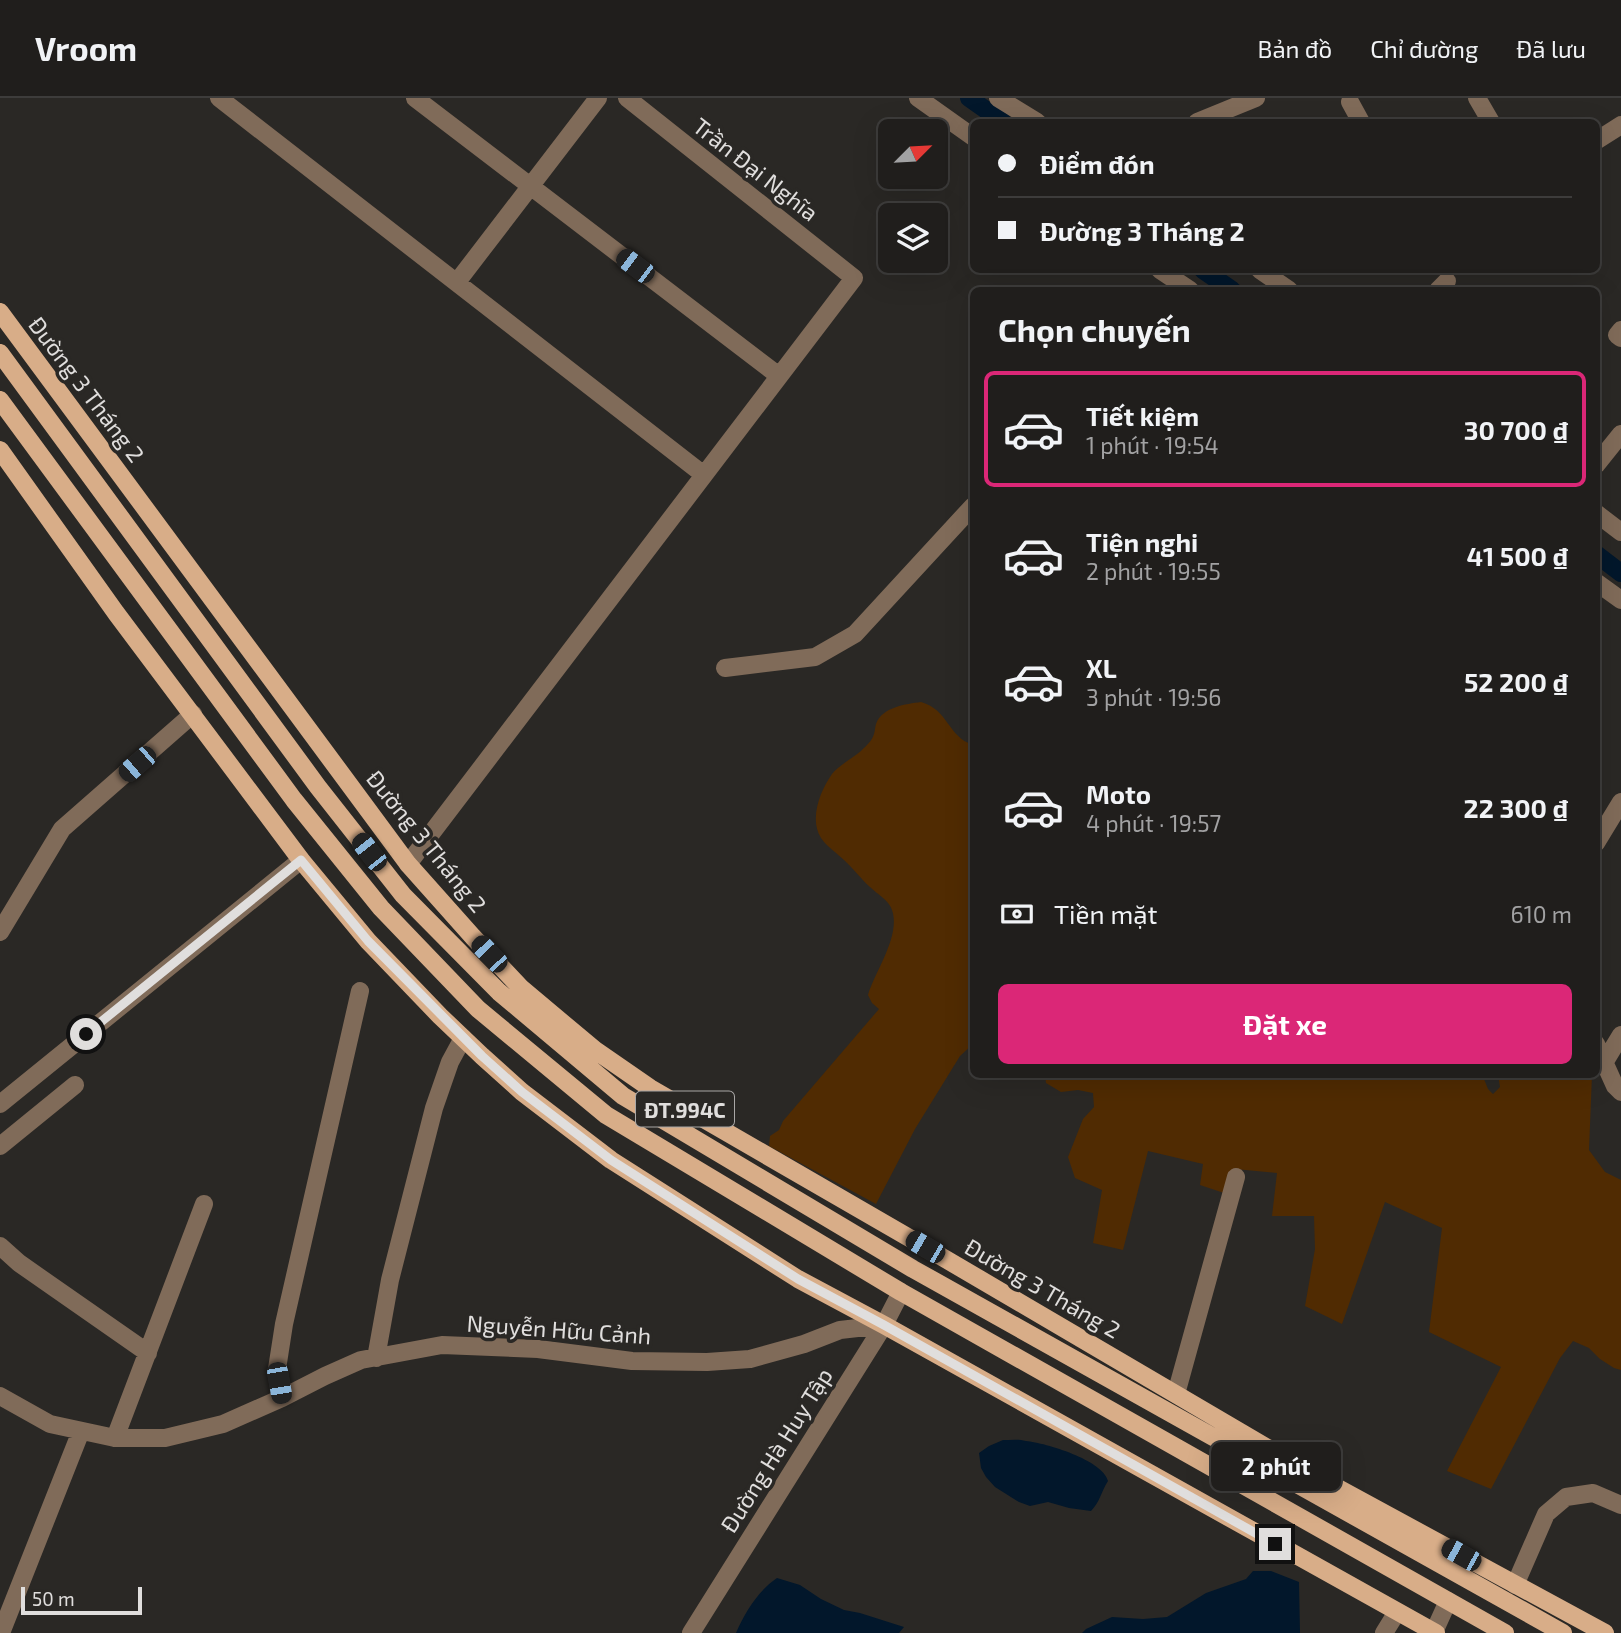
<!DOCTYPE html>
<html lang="vi">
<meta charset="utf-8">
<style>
body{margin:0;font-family:"Exo 2",sans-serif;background:#2d2b29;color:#f1f3f6;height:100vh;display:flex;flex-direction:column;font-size:26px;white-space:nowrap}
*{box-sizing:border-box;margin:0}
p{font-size:23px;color:#a2a2a3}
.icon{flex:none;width:38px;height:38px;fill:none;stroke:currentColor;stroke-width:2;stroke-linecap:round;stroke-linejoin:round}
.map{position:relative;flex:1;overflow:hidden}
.panel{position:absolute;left:970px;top:189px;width:630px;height:791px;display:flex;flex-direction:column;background:#201e1c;border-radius:10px;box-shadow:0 7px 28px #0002,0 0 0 2px #3d3c3b}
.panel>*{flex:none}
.guide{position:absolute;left:970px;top:21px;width:630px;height:154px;border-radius:10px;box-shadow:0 7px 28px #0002,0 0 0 2px #3d3c3b;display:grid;align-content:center;height:154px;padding:0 28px;background:#201e1c}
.needle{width:46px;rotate:66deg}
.fabs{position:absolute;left:878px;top:21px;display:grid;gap:14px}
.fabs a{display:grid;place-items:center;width:70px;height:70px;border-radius:10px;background:#201e1c;box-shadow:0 7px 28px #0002,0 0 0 2px #3d3c3b;font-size:35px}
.scale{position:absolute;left:21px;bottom:18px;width:121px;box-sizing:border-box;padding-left:7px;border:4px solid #e0dedd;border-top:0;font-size:19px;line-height:24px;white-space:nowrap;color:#e0dedd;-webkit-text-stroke:5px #2a2825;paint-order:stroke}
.end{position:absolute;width:32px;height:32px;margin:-16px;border:9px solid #e0dedd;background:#111;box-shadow:0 0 0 4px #111}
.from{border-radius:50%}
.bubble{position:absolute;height:49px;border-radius:10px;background:#201e1c;box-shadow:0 7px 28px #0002,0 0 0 2px #3d3c3b;font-size:23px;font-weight:700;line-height:49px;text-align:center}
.car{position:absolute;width:21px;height:42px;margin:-21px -10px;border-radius:9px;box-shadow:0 0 5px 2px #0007;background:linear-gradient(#222 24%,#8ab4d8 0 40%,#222 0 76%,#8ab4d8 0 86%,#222 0)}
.guide b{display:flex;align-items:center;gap:24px;height:66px;font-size:26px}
.guide b+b{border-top:2px solid #3d3c3b}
.guide i{width:18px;height:18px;background:#f1f3f6}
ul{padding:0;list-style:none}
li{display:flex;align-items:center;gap:21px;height:116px;margin:0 14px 10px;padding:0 14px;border:4px solid transparent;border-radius:10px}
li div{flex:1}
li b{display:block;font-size:26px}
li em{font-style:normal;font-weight:700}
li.on{border-color:#db2777}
li>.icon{width:63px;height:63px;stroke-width:1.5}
h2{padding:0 28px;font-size:32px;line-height:84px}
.pay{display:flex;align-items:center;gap:18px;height:77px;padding:0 28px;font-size:26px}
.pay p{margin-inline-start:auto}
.button{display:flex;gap:14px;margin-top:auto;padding:14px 28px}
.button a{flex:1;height:80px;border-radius:10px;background:#db2777;color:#fff;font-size:28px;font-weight:700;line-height:80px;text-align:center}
header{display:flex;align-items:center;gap:42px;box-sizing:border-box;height:98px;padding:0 35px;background:#201e1c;border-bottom:2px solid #3d3c3b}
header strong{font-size:33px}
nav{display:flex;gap:38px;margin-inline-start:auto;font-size:24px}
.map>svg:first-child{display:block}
</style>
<header>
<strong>Vroom</strong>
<nav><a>Bản đồ</a><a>Chỉ đường</a><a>Đã lưu</a></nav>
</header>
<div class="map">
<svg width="1621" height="1535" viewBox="0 0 1621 1535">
<rect width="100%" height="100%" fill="#2a2825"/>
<!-- green -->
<path fill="#502b02" d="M921 604C949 612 947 638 973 647V946L960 958 915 1031 876 1106 769 1048 770 1038 779 1032 783 1023 879 911 872 905 868 897C875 873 901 838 892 812 889 802 877 796 870 789 861 781 854 771 844 762 837 755 827 749 821 740 809 721 820 693 832 676 838 668 853 660 861 653 866 648 872 643 874 636 875 633 875 629 876 626 882 609 906 606 921 604Z
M1482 976 1488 991 1493 996 1500 989 1498 977H1592L1589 1052 1605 1074 1621 1082V1272L1614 1270 1600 1261 1589 1250 1573 1243 1560 1260 1491 1391 1447 1373 1501 1269 1429 1234 1442 1130 1385 1104 1342 1226 1305 1208 1315 1151 1314 1118H1272L1277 1075 1235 1071 1227 1096 1200 1087 1203 1066 1148 1053 1123 1152 1093 1145 1102 1092 1075 1080 1068 1059 1083 1021 1094 1009 1093 995 1078 992 1061 994 1046 985 1045 977Z"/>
<!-- water -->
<path fill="#02172b" d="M1003 1342C1011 1342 1018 1341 1026 1343 1046 1345 1103 1362 1108 1383 1101 1394 1100 1404 1091 1413L1069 1410 1048 1404 1030 1408 1019 1404 995 1389 986 1379 981 1370 979 1355 989 1348Z
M1253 1473H1271L1299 1484 1300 1535H1082L1086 1531 1112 1519 1143 1521 1167 1519 1206 1495 1246 1481Z
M777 1480 800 1487 821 1501 844 1512 860 1515 904 1529 899 1535H736C745 1514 758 1493 777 1480Z"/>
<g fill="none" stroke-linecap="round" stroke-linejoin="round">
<!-- canal -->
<path stroke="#02172b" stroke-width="18" d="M969 0 1003 24
M1203 172 1232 192
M1596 456 1621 475"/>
<!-- minor -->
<path stroke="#806b59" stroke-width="18" d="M219 0 704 377
M415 0 779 278
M918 0 973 39
M998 0 1037 24
M1477 0 1491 24
M1350 4 1361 24
M1197 24 1256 0
M1596 43 1621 27
M1160 172 1190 192
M1260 172 1289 192
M457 184 598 0
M1438 192 1447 183
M1621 232 1617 237 1621 240
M1596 367 1621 336
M1596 415 1621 434
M1596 484 1621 502
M725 570 815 559 855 536 973 408
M1596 745 1621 704
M408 766 854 180 627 0
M0 834 62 731 193 616
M1596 946 1615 988 1621 994
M1604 965 1621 937
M0 1006 301 762
M0 1048 75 987
M0 1148 19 1165 148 1255
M376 1260 390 1182 434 1010 450 964 463 940
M1176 1296 1236 1079
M0 1298 50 1326 115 1340H165L223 1326 282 1300 325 1278 361 1262 442 1247 538 1251 632 1263 707 1264 750 1261 804 1246 840 1232 884 1227
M282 1300 277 1271 284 1226 360 893
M115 1340 204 1106
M1515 1487 1546 1416 1566 1399 1593 1395 1621 1407
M1434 1534 1448 1503
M1 1535 81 1333
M691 1535 884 1227 901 1194
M1384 1535 1397 1514"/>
<!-- major -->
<path stroke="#d8ad88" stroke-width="18" d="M0 214 408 766 473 839 521 890 595 952 650 990 925 1149 1310 1375 1605 1535
M0 255 318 689 403 797 499 894 623 998 913 1171 1563 1535
M0 302 294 702 381 810 478 911 606 1017 901 1194 1505 1535
M0 352 116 515 301 762 368 843 440 918 482 958 522 994 611 1062 798 1181 884 1227 1436 1535"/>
</g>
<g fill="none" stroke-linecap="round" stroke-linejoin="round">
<!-- route -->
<path stroke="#e0dedd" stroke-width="9" d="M86 936 301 762 368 843 482 958 522 994 611 1062 798 1181 884 1227 1275 1446"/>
</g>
<g text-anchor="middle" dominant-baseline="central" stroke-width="7" stroke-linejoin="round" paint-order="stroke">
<!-- shield labels -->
<rect fill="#2a2825" stroke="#a9a7a6" stroke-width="2" x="636" y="993.5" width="98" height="35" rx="5"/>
<g font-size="21" font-weight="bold" fill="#e0dedd">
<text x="685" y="1011">ĐT.994C</text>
</g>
<!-- street labels -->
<g font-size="23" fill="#e0dedd" stroke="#2a2825">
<text transform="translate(756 71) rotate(38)">Trần Đại Nghĩa</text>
<text transform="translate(87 291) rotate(53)">Đường 3 Tháng 2</text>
<text transform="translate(427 743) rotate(51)">Đường 3 Tháng 2</text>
<text transform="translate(1043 1190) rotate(30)">Đường 3 Tháng 2</text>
<text transform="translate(559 1231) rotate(4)">Nguyễn Hữu Cảnh</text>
<text transform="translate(776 1352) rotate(-58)">Đường Hà Huy Tập</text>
</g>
</g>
</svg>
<div class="fabs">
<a><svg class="needle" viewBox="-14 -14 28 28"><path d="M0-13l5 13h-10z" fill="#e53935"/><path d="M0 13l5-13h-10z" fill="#a2a2a3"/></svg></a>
<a><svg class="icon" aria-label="layers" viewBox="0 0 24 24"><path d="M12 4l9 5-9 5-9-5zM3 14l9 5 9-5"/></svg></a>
</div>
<div class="scale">50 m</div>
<i class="end from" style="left:86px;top:936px"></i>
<i class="end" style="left:1275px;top:1446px"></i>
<div class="bubble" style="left:1211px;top:1344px;width:130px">2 phút</div>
<i class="car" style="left:635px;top:168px;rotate:307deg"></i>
<i class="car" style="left:137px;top:666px;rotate:229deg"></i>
<i class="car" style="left:369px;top:754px;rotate:322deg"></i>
<i class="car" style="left:489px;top:856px;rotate:317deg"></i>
<i class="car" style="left:925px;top:1149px;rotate:300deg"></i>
<i class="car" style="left:279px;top:1285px;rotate:170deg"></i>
<i class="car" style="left:1461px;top:1457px;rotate:299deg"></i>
<div class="guide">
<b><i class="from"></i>Điểm đón</b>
<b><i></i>Đường 3 Tháng 2</b>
</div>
<section class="panel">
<h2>Chọn chuyến</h2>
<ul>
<li class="on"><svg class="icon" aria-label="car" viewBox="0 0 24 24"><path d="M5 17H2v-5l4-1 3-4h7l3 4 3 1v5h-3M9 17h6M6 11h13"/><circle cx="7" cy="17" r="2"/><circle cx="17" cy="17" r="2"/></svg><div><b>Tiết kiệm</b><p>1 phút · 19:54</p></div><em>30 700 ₫</em></li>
<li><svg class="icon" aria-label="car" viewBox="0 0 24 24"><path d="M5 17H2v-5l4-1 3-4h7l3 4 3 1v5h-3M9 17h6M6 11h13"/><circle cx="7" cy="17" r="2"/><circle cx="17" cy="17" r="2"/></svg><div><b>Tiện nghi</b><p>2 phút · 19:55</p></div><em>41 500 ₫</em></li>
<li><svg class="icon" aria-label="car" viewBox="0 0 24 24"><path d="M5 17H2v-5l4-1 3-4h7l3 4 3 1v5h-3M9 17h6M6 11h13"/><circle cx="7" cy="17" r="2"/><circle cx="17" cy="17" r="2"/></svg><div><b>XL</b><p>3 phút · 19:56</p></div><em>52 200 ₫</em></li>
<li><svg class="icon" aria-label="car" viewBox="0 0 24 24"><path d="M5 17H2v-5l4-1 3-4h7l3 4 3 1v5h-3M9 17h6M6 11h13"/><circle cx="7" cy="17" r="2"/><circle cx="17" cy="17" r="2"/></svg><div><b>Moto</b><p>4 phút · 19:57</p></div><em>22 300 ₫</em></li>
</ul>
<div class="pay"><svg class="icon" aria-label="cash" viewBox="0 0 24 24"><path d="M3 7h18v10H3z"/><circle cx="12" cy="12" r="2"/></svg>Tiền mặt<p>610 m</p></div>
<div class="button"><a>Đặt xe</a></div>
</section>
</div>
